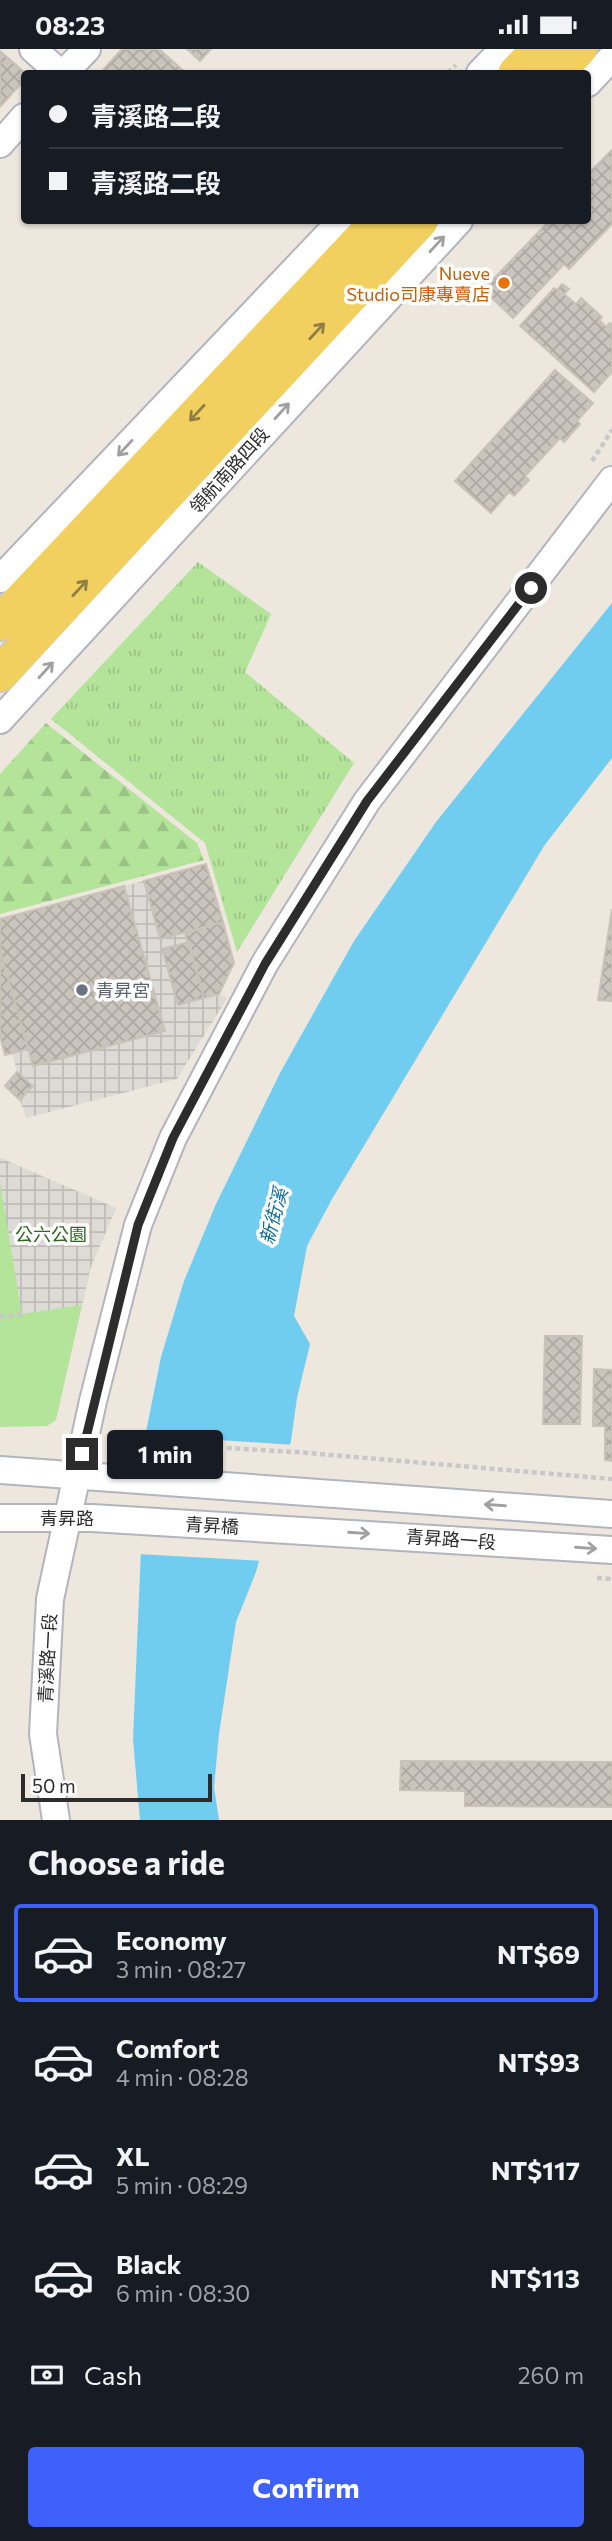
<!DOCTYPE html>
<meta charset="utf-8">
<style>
body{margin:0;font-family:Commissioner,"Noto Sans TC",sans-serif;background:#20242c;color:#f1f3f6;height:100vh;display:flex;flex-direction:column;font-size:26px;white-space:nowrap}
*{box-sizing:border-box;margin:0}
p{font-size:23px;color:#9ea1a6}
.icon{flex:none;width:38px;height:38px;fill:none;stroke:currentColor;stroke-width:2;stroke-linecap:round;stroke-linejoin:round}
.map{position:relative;height:1771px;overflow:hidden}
.details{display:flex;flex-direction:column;background:#171b24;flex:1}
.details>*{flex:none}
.guide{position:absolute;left:21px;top:21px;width:570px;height:154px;border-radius:7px;box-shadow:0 2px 5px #0004;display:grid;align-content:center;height:154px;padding:0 28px;background:#171b24}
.scale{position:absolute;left:21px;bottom:18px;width:191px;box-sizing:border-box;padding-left:7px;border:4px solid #2c2c2c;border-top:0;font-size:19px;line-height:24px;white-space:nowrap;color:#2c2c2c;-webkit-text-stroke:5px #fff;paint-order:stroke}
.end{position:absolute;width:32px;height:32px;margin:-16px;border:9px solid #2c2c2c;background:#fff;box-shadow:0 0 0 4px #fff}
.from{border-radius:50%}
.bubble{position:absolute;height:49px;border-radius:7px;background:#171b24;box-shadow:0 2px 5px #0004;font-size:23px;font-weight:700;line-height:49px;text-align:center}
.guide b{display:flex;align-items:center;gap:24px;height:66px;font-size:26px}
.guide b+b{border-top:2px solid #363941}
.guide i{width:18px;height:18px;background:#f1f3f6}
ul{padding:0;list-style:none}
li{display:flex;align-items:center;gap:21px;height:98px;margin:0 14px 10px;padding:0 14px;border:4px solid transparent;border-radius:7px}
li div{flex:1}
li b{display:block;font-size:26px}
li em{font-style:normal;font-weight:700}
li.active{border-color:#3e60fb}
li>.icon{width:63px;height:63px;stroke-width:1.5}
h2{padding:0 28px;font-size:32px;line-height:84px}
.pay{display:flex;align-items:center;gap:18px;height:77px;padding:0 28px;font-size:26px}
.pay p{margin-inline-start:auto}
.primary-button{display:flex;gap:14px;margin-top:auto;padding:14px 28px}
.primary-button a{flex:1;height:80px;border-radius:7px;background:#3e60fb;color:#fff;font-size:28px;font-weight:700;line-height:80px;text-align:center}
.status{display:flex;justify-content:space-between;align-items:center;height:49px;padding:0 35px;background:#171b24;direction:ltr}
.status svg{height:19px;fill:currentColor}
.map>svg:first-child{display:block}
</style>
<div class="status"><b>08:23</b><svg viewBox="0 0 49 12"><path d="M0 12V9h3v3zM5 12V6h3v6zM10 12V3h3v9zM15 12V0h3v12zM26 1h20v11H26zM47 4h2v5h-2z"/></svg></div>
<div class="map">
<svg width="612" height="1771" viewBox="0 0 612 1771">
<defs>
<pattern id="grass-tufts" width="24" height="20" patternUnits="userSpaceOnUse" patternTransform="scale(1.75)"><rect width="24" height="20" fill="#b3e49a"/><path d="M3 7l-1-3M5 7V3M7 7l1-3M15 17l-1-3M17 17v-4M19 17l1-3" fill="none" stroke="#9ac485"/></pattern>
<pattern id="forest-firs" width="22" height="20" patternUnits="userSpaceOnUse" patternTransform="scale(1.75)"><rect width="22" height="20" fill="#b3e49a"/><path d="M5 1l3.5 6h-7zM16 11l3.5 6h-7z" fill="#9ac485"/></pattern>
<pattern id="plaza-grid" width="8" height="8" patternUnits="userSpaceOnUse" patternTransform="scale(1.75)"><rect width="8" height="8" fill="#dedad5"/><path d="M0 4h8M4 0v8" fill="none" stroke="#bfbbb7"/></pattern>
<pattern id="building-cross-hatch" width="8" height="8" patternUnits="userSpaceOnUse" patternTransform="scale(1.75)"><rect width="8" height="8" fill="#c9c5bc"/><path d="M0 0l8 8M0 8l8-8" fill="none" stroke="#ada9a2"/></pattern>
</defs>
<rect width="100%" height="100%" fill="#ede7de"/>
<!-- grass -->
<path fill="url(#grass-tufts)" d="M198 513 271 565 245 623 354 714 237 903 205 794 51 670Z"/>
<!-- forest -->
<path fill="url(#forest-firs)" d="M46 674 197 794 204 811 0 865V725Z"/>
<!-- park -->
<path fill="#b3e49a" d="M0 1109 116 1159 91 1217 56 1371 47 1377 0 1378Z"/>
<!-- plaza -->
<path fill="url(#plaza-grid)" d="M144 832 160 890 185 884 189 893 162 900 178 956 219 945 227 949 177 1030 26 1069 20 1051 32 1037 17 1023 12 1004 28 1000 33 1017 165 982 124 837Z
M0 1109 116 1159 91 1217 82 1256 22 1265 0 1134Z"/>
<!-- water -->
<path fill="#71cdf0" d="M612 554V709L544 797 332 1150 307 1197 294 1267 310 1295 297 1349 291 1392 256 1523 236 1573 219 1685 214 1738 219 1771H140L133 1690 146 1383 161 1308 184 1232 216 1155 280 1024 354 892 436 773Z"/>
<!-- pier -->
<path fill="#ede7de" d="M142 1386 294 1396 263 1512 137 1505Z"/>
<!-- building -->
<path fill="url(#building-cross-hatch)" stroke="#c9c3b7" stroke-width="2" d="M122 0H159L186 24H100Z
M187 0H211L200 12Z
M0 2 25 24 24 31 0 58Z
M612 101V175L569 220 564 215 513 269 483 241 549 172H588V125Z
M562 235 569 240 564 245 576 255 581 249 602 268 599 271 606 278 610 274 612 276V323L594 343 520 277 554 239 557 241Z
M555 321 593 354 577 372 580 375 564 393 560 389 525 427 529 431 514 447 509 443 491 464 455 432Z
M206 815 223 873 160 890 144 832Z
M124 837 165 982 33 1017 0 901V870Z
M612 860V952L598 951Z
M223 873 234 914 219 945 204 949 185 884Z
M189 893 204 949 178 956 162 900Z
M0 901 28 1000 5 1006 0 987Z
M17 1023 33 1037 20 1051 5 1037Z
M545 1287H582L580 1375H543Z
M594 1320 612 1321V1412L605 1411V1377H593Z
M401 1712 612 1713V1758L465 1757V1742L400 1741Z"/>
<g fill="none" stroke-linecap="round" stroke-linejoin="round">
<defs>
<path id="minor" d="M33 0 60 24
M64 24 87 0
M480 24 503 0
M588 34 612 8
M0 95 24 68
M0 530 341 172
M0 671 459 172
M0 1421 612 1465
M0 1469H92L612 1501
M56 1771 43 1685 50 1550 93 1352 138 1176 173 1089 265 914 367 752 612 431"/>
<path id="major" d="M516 24 539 0
M556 24 579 0
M0 574 378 172
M0 625 420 172"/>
</defs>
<!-- minor casing -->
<use href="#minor" stroke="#b2b4bf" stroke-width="30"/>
<!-- major casing -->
<use href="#major" stroke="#c8c8c8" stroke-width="38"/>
<!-- path -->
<path stroke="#c8c8c8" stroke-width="4.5" stroke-dasharray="5 3.5" stroke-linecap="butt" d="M448 24 456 16
M592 412 612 381
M0 1268 22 1265
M109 1386 138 1394 296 1403 612 1430
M597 1529 612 1530"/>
<!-- minor -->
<use href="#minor" stroke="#fff" stroke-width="26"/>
<!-- major -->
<use href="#major" stroke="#f2d05f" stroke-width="35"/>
</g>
<!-- one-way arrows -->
<defs><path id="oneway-shaft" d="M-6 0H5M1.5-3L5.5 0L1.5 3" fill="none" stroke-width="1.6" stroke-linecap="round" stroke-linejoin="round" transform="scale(1.75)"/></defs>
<g stroke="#a0a0a0">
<use href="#oneway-shaft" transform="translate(437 195) rotate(-47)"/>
<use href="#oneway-shaft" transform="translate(282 362) rotate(-48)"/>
<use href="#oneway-shaft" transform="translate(125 399) rotate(133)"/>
<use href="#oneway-shaft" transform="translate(46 621) rotate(-48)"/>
<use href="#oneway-shaft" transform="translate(495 1456) rotate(-176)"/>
<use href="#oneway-shaft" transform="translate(359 1484) rotate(4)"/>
<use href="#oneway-shaft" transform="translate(586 1499) rotate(4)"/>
</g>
<g stroke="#8f7e46">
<use href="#oneway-shaft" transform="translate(317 282) rotate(-47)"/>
<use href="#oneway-shaft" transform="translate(197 364) rotate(133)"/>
<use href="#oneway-shaft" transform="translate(80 539) rotate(-47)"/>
</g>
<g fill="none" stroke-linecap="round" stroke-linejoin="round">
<!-- route -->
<path stroke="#2c2c2c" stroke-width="9" d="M82 1405 138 1176 173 1089 265 915 367 752 531 539"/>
</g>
<!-- markers -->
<circle fill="#e8710a" stroke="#fff" stroke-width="2.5" cx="504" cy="234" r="7"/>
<circle fill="#6b7280" stroke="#fff" stroke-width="2.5" cx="82" cy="941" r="7"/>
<g text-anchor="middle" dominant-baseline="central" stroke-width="7" stroke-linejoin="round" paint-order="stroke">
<!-- food labels -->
<g font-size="18" fill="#c56008" stroke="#fff" text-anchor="end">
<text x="490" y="224">Nueve<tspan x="490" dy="21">Studio司康專賣店</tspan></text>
</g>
<!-- street labels -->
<g font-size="18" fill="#2c2c2c" stroke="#fff">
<text transform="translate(229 421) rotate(-48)">領航南路四段</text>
<text x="67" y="1469">青昇路</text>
<text transform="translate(212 1476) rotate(3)">青昇橋</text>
<text transform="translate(451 1490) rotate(4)">青昇路一段</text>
<text transform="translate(47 1609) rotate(-87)">青溪路一段</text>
</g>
<!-- worship labels -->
<g font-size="18" fill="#5b616d" stroke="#fff" text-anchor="start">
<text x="96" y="941">青昇宮</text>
</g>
<!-- park labels -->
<g font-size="18" fill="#2a6a1a" stroke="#fff">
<text x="51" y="1185">公六公園</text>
</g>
<!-- water labels -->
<g font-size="19" font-style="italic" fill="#0d6c9f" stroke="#fff">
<text transform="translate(273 1167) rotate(-75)">新街溪</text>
</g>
</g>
</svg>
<div class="scale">50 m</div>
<i class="end from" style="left:531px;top:539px"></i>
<i class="end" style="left:82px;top:1405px"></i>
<div class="bubble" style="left:107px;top:1381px;width:116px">1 min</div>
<div class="guide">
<b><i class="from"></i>青溪路二段</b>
<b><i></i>青溪路二段</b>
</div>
</div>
<section class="details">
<h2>Choose a ride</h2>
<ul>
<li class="active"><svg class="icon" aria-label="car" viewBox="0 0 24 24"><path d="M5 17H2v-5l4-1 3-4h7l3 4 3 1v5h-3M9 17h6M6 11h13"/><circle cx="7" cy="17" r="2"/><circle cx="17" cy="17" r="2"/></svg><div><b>Economy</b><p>3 min · 08:27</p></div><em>NT$69</em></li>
<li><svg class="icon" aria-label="car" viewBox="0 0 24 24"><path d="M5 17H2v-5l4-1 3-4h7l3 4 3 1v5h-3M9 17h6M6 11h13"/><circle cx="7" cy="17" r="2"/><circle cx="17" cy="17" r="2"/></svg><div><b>Comfort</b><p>4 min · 08:28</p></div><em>NT$93</em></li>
<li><svg class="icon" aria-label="car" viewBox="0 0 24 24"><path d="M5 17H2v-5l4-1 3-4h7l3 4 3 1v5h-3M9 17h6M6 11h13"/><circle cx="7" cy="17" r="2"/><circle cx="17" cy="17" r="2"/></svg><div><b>XL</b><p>5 min · 08:29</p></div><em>NT$117</em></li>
<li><svg class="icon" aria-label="car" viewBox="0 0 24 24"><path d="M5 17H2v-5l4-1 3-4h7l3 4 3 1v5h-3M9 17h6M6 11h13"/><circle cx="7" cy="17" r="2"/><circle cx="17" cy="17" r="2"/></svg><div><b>Black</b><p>6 min · 08:30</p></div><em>NT$113</em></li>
</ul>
<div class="pay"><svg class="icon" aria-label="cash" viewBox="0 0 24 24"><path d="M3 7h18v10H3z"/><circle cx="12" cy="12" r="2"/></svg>Cash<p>260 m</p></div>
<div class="primary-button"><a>Confirm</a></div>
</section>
